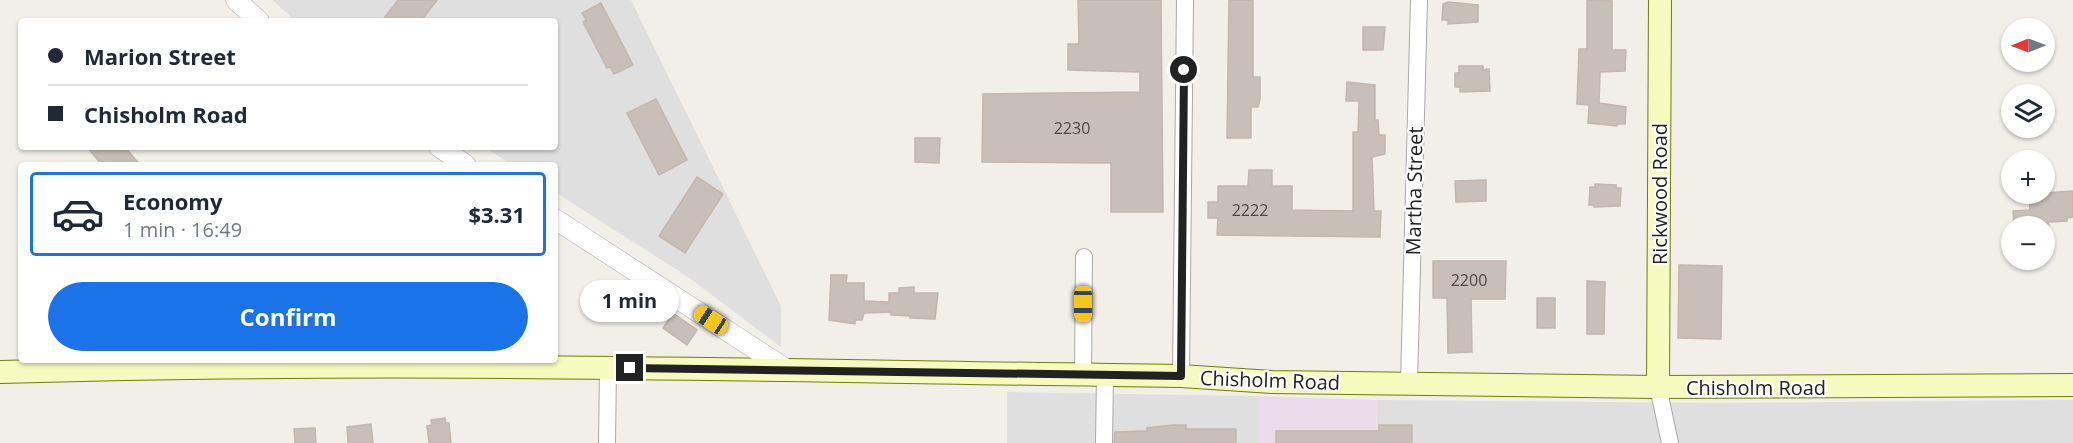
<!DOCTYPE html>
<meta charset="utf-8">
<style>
body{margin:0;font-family:"Open Sans",sans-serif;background:#f6f6f7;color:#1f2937;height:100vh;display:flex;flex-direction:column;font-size:22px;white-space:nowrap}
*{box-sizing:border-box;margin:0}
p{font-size:20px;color:#747a83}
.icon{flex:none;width:33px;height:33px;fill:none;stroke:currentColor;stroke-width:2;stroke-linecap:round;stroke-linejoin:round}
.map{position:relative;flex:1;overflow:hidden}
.drawer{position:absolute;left:18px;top:162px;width:540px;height:201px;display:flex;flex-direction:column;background:#fff;border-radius:6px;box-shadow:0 2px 4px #0004}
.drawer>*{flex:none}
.banner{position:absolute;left:18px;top:18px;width:540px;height:132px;border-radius:6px;box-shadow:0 2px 4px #0004;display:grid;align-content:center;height:132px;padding:0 30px;background:#fff}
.needle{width:39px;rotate:269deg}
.tools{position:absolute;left:2001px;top:18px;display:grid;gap:12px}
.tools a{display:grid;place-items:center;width:54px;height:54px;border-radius:50%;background:#fff;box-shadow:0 2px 4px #0004;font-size:30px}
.end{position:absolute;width:27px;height:27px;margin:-14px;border:8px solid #222;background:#fff;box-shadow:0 0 0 3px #fff}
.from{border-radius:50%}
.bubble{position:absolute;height:42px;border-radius:21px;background:#fff;box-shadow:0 2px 4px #0004;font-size:20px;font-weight:700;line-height:42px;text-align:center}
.car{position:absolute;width:18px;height:36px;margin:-18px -9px;border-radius:8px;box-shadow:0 0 4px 2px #0007;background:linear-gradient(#f5c518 24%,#345 0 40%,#f5c518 0 76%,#345 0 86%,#f5c518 0)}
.banner b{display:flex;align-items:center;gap:21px;height:57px;font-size:22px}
.banner b+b{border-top:2px solid #e0e1e3}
.banner i{width:15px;height:15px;background:#1f2937}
ul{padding:10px 0 0;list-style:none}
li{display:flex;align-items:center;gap:18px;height:84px;margin:0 12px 9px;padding:0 18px;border:3px solid #e0e1e3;border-radius:6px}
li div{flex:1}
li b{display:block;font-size:22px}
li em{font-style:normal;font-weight:700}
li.on{border-color:#1a73e8}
li>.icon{width:54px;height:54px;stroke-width:1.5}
.button{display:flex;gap:12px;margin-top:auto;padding:12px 30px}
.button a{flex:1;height:69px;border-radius:36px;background:#1a73e8;color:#fff;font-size:24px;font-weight:700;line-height:69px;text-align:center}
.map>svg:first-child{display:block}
</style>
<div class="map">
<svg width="2073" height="443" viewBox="0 0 2073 443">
<rect width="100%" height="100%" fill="#f2efe9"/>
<!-- residential -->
<path fill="#e0dfdf" d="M272 0H631L781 306V347L688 277 555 192V165H512L484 147H555V21H296Z
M1007 392 1258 396V443H1007Z
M1377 400 1717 403 2073 400V443H1376Z"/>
<!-- industrial -->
<path fill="#ebdbe8" d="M1258 396 1377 400 1376 443H1258Z"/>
<!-- building -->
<path fill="#c7bfb8" stroke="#c4b6ab" stroke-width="1.5" d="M398 0H437L421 21H382Z
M1078 0H1161L1163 212H1111V163L982 162 983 94 1140 92V72L1068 70V44H1079Z
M1229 0H1253V77H1260V99L1258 107H1251V138H1227Z
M1587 0 1612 1V50H1626L1625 71 1600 72 1599 103 1626 107 1625 124H1617V126L1588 123 1589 105 1577 104 1579 49H1587Z
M1448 2 1478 5V22L1448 24V20H1442L1443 4Z
M601 3 633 65 614 74 610 67 607 68 583 22 586 20 582 13Z
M1363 27H1385L1383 50H1363Z
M1459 66H1483V70L1489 69 1490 91 1460 92V87H1455V73H1459Z
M1347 82 1375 85V120H1378L1379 135H1385V154L1372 157 1374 211H1381L1380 237 1217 235 1218 218H1208V202H1218V186H1248L1249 170H1272V186H1292V210L1353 211V132H1358L1359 101H1346Z
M656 99 687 160 659 175 627 113Z
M915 138H940L939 163 915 162Z
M87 147H125L140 165H102Z
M697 177 723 194 685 253 659 236Z
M1486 180V201L1456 202 1455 181Z
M1595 184 1616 185V188H1621L1620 206 1594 207V205H1589L1590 187H1595Z
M2073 191V217L2067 218V221L2048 222 2049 226H2014L2013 211 2030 210 2029 194Z
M1433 261H1506L1505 299H1471L1472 352 1448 353 1447 298H1433Z
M1679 265 1722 266 1721 339 1678 338Z
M831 275H847L846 283H864V301L889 302V293H899V288L914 287V293H938L935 319 910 318V316L891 315V312L864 313 862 320H855V324L829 320Z
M1587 281 1605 282 1604 334H1587Z
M1537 298H1555V328H1537Z
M673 313 697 330 687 345 663 328Z
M445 418 446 423H449L451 443H429L427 426 432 425 431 420Z
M371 424 373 443H348L347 427Z
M1172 425H1186V429H1236V443H1114L1115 432 1147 431V428Z
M1379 425H1412V443H1276V431H1379Z
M315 428 316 443H295L294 429Z"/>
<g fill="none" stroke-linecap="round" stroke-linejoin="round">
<defs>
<path id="minor" d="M1083 375 1084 257
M1181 376 1185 0
M1409 382 1419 0
M1658 387 1670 443
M607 443 608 367
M1104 443 1105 375"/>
<path id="tertiary" d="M236 0 259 21
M439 147 466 165
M555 219 789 371"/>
<path id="secondary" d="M0 372C394 360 788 371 1181 376L1272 382 1658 387 2073 385
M1658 387 1660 0"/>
</defs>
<!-- minor casing -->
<use href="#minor" stroke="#a9a9a9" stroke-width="18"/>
<!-- tertiary casing -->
<use href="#tertiary" stroke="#a9a9a9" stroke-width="21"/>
<!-- secondary casing -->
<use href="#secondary" stroke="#707d05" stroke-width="24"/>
<!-- minor -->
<use href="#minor" stroke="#fff" stroke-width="16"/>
<!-- tertiary -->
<use href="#tertiary" stroke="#fff" stroke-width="20"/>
<!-- secondary -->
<use href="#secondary" stroke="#f7fabf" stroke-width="22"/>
</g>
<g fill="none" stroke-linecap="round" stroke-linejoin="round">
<!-- route -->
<path stroke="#222" stroke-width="8" d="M630 368 1181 376 1184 70"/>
</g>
<g text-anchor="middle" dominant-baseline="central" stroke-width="4.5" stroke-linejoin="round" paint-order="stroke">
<!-- number labels -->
<g font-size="16" fill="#4b4948">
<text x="1072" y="128">2230</text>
<text x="1250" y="210">2222</text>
<text x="1469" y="280">2200</text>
</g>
<!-- street labels -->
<g font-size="20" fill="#222" stroke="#fff">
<text transform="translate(1414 191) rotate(-89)">Martha Street</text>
<text transform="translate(1659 194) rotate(-90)">Rickwood Road</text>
<text transform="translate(1270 380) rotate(2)">Chisholm Road</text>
<text x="1756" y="387">Chisholm Road</text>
</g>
</g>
</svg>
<div class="tools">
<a><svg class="needle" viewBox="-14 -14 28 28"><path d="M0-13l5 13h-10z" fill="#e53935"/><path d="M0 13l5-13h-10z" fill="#747a83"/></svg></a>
<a><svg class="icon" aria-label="layers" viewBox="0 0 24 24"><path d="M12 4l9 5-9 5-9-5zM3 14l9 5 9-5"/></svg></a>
<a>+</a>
<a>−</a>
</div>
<i class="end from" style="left:1184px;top:70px"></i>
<i class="end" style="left:630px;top:368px"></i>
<div class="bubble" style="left:580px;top:280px;width:99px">1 min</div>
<i class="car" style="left:1083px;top:304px;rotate:180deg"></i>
<i class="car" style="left:711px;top:320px;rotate:303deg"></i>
<div class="banner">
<b><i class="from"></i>Marion Street</b>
<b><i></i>Chisholm Road</b>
</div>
<section class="drawer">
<ul>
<li class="on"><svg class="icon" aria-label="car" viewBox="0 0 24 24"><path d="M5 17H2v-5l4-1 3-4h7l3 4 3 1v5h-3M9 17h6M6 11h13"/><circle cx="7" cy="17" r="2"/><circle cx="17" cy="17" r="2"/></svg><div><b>Economy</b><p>1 min · 16:49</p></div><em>$3.31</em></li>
</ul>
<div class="button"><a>Confirm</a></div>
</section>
</div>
